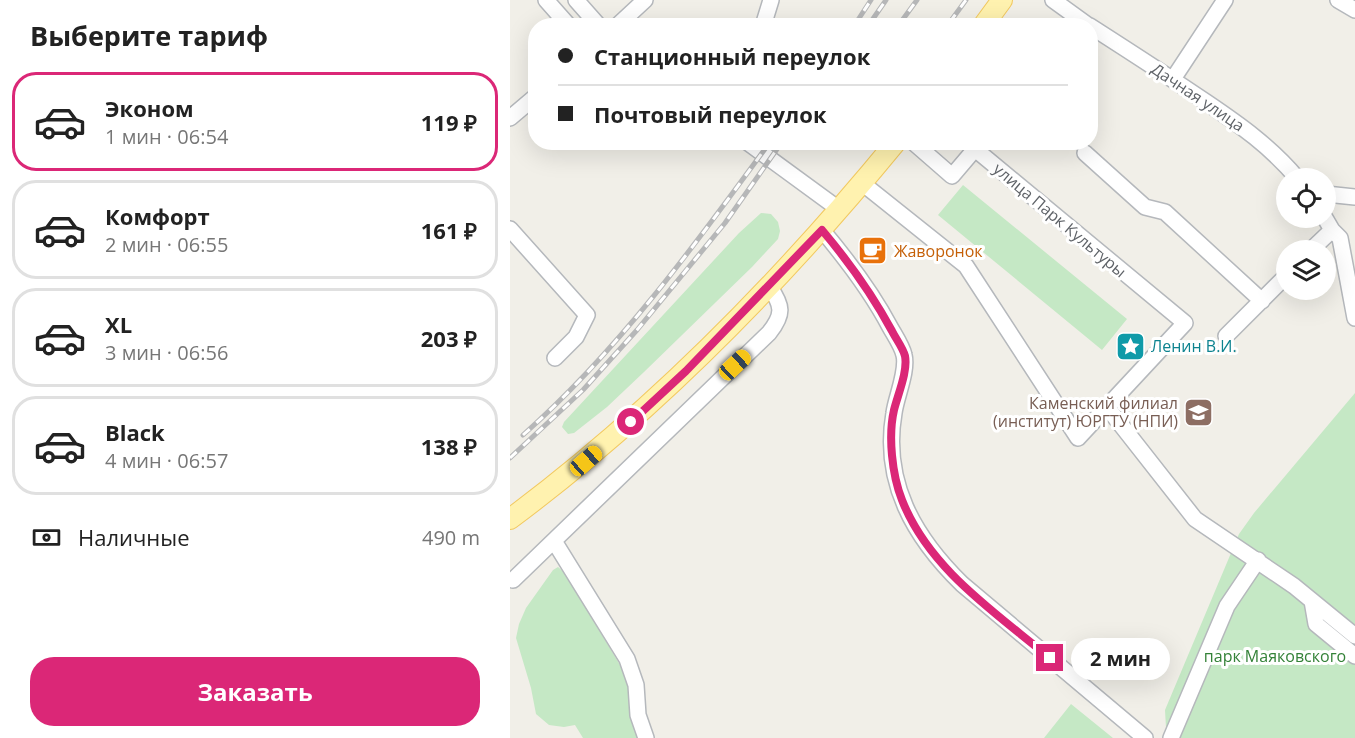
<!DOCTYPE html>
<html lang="ru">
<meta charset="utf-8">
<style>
body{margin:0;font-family:"Open Sans",sans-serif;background:#f2f2f2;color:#222;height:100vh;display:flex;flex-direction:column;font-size:22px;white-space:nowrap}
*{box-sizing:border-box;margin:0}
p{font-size:20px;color:#767676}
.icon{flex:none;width:33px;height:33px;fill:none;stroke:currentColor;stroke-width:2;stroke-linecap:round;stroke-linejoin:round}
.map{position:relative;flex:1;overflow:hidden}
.side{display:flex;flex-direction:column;background:#fff;width:510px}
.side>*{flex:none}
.banner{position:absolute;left:18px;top:18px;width:570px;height:132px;border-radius:24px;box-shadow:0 6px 24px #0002;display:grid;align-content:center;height:132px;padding:0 30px;background:#fff}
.buttons{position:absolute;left:766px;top:168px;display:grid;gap:12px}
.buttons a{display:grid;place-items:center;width:60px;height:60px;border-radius:50%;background:#fff;box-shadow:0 6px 24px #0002;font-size:30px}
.end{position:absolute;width:27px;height:27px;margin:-14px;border:8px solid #db2777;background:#fff;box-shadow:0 0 0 3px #fff}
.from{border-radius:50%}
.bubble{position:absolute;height:42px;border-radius:21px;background:#fff;box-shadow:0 6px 24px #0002;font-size:20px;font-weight:700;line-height:42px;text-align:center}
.car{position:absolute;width:18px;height:36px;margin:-18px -9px;border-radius:8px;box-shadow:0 0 4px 2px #0007;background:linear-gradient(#f5c518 24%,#345 0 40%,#f5c518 0 76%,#345 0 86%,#f5c518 0)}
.banner b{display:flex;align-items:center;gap:21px;height:57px;font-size:22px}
.banner b+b{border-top:2px solid #e0e0e0}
.banner i{width:15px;height:15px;background:#222}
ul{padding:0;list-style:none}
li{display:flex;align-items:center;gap:18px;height:99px;margin:0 12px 9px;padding:0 18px;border:3px solid #e0e0e0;border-radius:24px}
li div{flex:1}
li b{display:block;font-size:22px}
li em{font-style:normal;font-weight:700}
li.selected{border-color:#db2777}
li>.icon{width:54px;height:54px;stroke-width:1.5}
h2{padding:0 30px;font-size:27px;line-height:72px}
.pay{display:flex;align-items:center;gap:15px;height:66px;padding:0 30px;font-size:22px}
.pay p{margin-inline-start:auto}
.primary-button{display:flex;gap:12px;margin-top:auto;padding:12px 30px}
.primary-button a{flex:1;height:69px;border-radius:24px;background:#db2777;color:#fff;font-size:24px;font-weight:700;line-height:69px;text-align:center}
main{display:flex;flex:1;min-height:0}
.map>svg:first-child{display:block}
</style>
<main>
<section class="side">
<h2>Выберите тариф</h2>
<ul>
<li class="selected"><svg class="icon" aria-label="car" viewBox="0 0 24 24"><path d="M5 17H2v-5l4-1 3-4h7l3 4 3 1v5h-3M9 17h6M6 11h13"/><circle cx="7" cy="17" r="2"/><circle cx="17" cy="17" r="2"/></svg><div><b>Эконом</b><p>1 мин · 06:54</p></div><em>119 ₽</em></li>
<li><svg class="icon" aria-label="car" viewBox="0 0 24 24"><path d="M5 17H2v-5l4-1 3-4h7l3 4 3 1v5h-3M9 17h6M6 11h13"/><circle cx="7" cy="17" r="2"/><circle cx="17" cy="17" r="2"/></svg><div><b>Комфорт</b><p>2 мин · 06:55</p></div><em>161 ₽</em></li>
<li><svg class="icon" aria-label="car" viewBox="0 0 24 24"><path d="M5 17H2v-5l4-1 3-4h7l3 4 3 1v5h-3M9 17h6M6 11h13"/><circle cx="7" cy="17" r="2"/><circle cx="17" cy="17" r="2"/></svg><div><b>XL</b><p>3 мин · 06:56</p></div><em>203 ₽</em></li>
<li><svg class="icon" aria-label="car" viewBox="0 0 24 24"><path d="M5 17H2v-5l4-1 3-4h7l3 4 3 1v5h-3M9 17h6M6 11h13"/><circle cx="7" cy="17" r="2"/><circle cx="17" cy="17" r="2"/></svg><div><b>Black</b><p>4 мин · 06:57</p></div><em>138 ₽</em></li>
</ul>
<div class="pay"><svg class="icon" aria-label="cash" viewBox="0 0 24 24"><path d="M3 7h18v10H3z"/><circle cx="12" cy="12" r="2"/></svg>Наличные<p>490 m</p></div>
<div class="primary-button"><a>Заказать</a></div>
</section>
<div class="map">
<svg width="845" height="738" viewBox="0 0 845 738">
<rect width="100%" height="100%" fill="#f1efe8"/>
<!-- green -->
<path fill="#c5e8c5" d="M453 185 617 319 592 350 428 215Z
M251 213 261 214 268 222 270 231 268 239 242 267 134 372 97 407 64 433 58 434 52 427 54 422 229 233Z
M845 393V738H660L656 728 655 710 729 534 744 513Z
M48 567 55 573 116 675 128 738H73L65 725 54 727 39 725 26 714 21 688 6 638 9 624 16 608 43 570Z
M561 704 603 738H534Z"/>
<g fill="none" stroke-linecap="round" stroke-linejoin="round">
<defs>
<path id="minor" d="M36 0 59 26
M66 0 89 26
M543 0 579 26
M828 0 845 10
M107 26 135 0
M253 26 261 0
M580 26C619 51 658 76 696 102 730 125 761 147 787 178
M663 79 715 0
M0 118 26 96
M237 142 330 210
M575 153 635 207 655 212 752 301
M352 183 456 266 568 438 675 323 465 149 442 176 403 142
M816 194 845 197
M815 218 822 230 830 238 845 318
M0 229 77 315 66 337 45 358
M312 230C338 261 361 291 380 327 385 336 392 346 394 355 398 371 386 397 384 413 372 482 404 537 452 584L635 738
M801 250 822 230
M716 336 777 275
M597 407 685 519 784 586 845 636
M44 541 117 659 126 685 128 715 136 738
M3 580 259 333C274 314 273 306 259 286
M802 601 806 624 845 656
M661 738 717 606 748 560"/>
<path id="major" d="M473 26 492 0
M0 519C145 411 271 282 386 142"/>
</defs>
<!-- minor casing -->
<use href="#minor" stroke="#b5b8bc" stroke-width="18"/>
<!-- major casing -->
<use href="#major" stroke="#f2c960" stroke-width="22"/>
<!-- minor -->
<use href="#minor" stroke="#fff" stroke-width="15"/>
<!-- major -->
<use href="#major" stroke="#fff2af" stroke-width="20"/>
<defs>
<path id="rail" d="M440 22 456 0
M344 26 361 0
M358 26 376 0
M388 26 407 0
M13 435C108 351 185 245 260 142
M0 458 73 390 127 330 215 223 272 142"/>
</defs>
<!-- rail casing -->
<use href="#rail" stroke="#b6b7b8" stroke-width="5"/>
<!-- rail -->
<use href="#rail" stroke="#fff" stroke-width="3" stroke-dasharray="9" stroke-linecap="butt"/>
</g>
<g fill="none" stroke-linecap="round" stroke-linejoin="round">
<!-- route -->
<path stroke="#db2777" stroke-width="8" d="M121 422 176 371 312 230C339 262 362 294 382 331 386 339 393 348 395 356 398 371 388 394 384 410 378 436 382 475 392 500 419 569 485 612 540 658"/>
</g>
<!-- icons -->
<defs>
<symbol id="cafe-square" viewBox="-11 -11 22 22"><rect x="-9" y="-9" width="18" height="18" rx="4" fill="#e8710a" stroke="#fff"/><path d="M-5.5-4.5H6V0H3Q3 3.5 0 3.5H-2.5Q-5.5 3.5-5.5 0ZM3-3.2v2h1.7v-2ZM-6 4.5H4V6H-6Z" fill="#fff"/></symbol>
<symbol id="sight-square" viewBox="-11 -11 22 22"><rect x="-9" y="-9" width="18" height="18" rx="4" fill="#0f9aa8" stroke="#fff"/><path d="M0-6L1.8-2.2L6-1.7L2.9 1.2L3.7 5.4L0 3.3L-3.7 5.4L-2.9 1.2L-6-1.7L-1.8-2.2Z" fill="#fff"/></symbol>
<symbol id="university-square" viewBox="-11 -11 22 22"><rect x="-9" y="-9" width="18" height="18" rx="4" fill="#8d6e63" stroke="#fff"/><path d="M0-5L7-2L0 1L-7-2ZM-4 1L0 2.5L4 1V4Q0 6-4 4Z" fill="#fff"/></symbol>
</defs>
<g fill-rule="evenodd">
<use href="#cafe-square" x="346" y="234" width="33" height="33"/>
<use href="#sight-square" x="604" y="330" width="33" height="33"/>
<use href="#university-square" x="672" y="396" width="33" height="33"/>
</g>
<g text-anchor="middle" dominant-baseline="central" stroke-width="6" stroke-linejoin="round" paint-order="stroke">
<!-- street labels -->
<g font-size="16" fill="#5f6368" stroke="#fff">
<text transform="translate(688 97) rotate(34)">Дачная улица</text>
<text transform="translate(550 220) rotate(40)">улица Парк Культуры</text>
</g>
<!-- food labels -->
<g font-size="16" fill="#c56008" stroke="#fff" text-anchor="start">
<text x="384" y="251">Жаворонок</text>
</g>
<!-- culture labels -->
<g font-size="16" fill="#0d838f" stroke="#fff" text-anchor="start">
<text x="641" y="346">Ленин В.И.</text>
</g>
<!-- education labels -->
<g font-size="16" fill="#785e54" stroke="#fff" text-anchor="end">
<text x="668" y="403">Каменский филиал<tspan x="668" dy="18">(институт) ЮРГТУ (НПИ)</tspan></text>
</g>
<!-- park labels -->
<g font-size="16" fill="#348238" stroke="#fff">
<text x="765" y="656">парк Маяковского</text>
</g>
</g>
</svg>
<div class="buttons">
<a><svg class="icon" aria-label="locate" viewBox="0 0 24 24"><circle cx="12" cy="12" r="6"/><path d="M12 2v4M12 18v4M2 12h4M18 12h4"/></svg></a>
<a><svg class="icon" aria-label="layers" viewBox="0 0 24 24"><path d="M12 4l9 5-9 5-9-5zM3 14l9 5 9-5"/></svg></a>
</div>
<i class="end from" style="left:121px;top:422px"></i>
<i class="end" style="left:540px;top:658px"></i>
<div class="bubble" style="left:561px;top:638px;width:99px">2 мин</div>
<i class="car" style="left:225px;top:365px;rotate:47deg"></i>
<i class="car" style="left:76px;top:461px;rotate:49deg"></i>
<div class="banner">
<b><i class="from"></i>Станционный переулок</b>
<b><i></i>Почтовый переулок</b>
</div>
</div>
</main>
